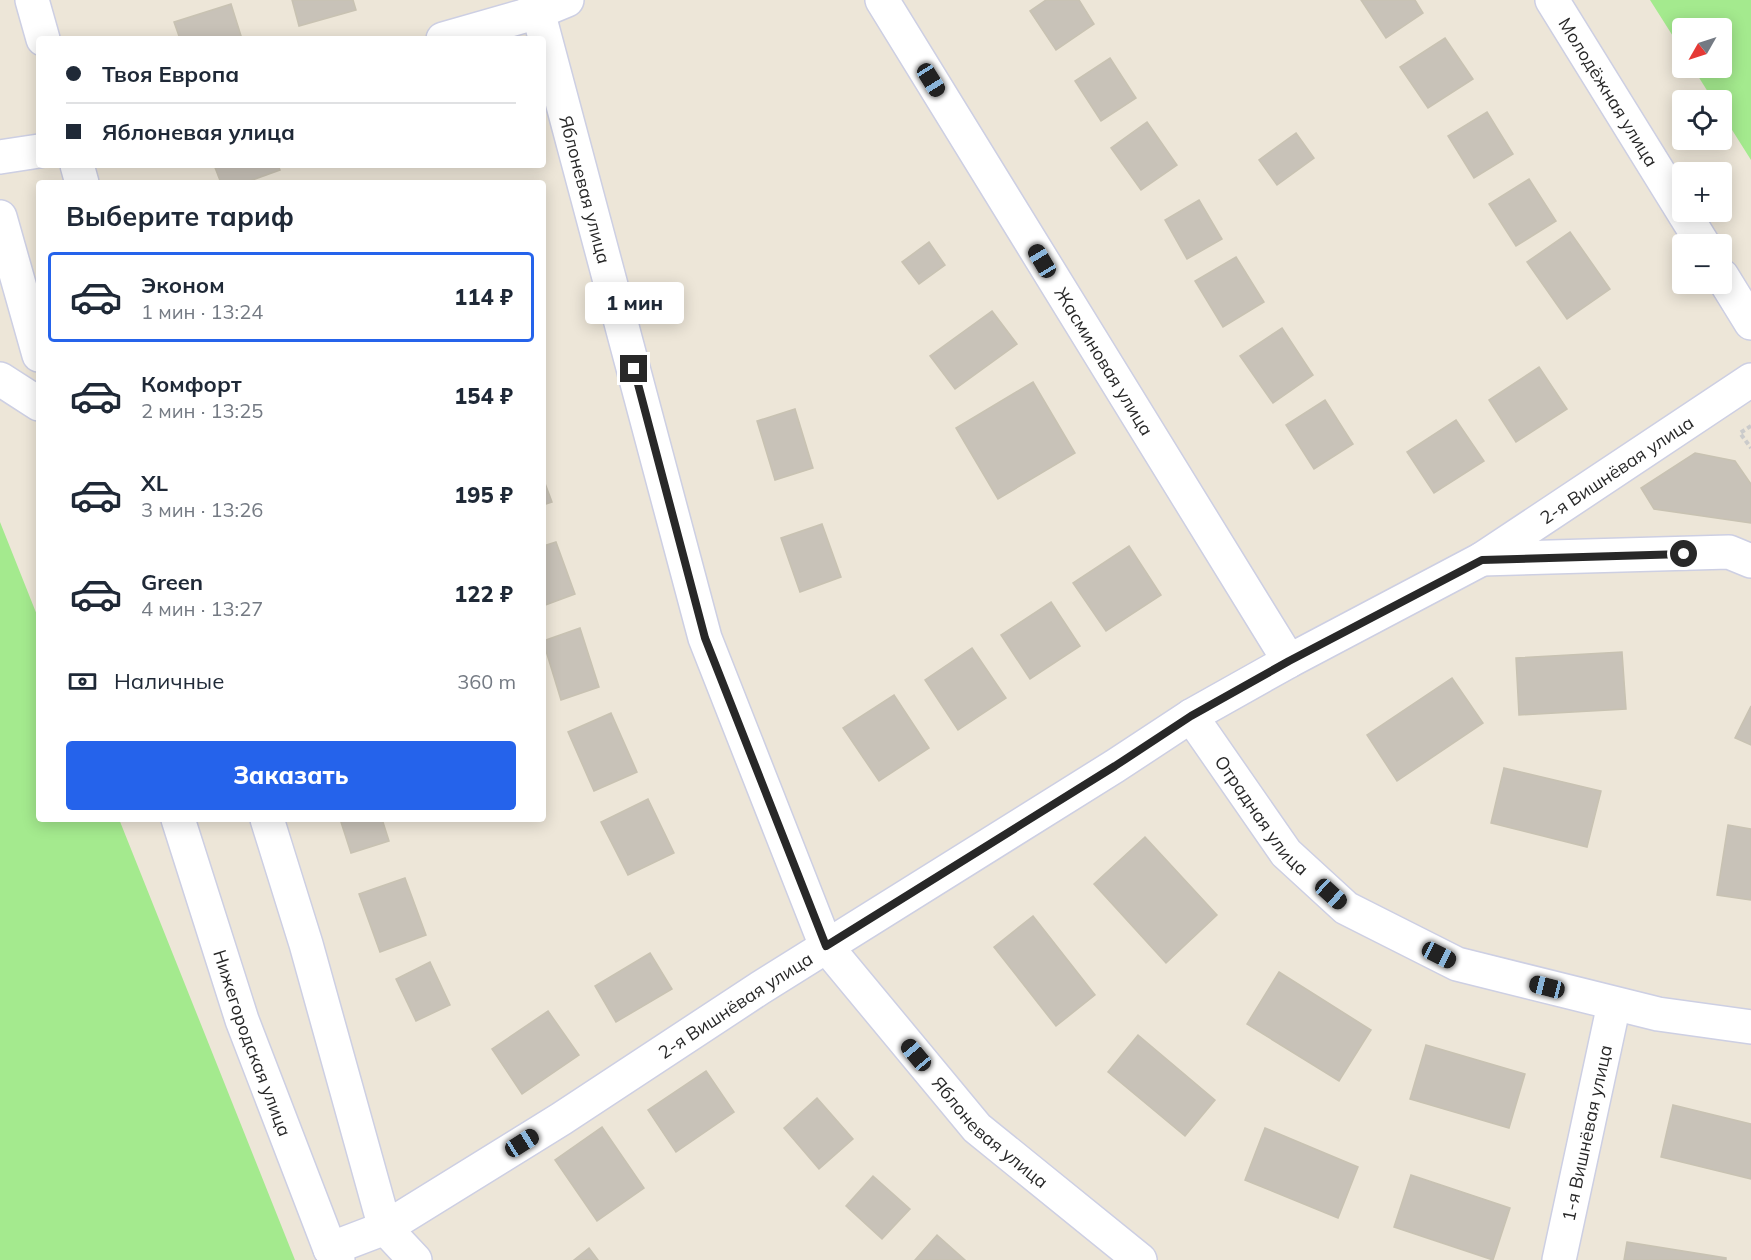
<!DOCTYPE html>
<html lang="ru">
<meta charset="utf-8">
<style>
body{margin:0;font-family:Mulish,sans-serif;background:#f6f6f7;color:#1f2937;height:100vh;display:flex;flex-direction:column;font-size:22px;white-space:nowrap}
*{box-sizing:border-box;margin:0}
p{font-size:20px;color:#747a83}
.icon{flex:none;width:33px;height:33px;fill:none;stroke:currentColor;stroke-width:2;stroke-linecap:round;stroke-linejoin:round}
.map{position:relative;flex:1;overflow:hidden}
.panel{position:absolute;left:36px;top:180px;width:510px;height:642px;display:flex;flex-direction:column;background:#fff;border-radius:6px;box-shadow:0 3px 15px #0003}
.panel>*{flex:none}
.guide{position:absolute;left:36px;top:36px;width:510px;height:132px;border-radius:6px;box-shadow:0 3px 15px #0003;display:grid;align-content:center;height:132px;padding:0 30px;background:#fff}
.needle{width:39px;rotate:231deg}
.buttons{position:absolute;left:1672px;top:18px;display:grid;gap:12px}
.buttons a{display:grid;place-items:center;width:60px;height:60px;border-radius:6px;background:#fff;box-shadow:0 3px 15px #0003;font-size:30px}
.end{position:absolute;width:27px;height:27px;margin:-14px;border:8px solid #282828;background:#fff;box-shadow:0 0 0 3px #fff}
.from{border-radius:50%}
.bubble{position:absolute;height:42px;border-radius:6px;background:#fff;box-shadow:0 3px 15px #0003;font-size:20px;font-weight:800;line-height:42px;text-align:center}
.car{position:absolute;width:18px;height:36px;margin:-18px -9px;border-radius:8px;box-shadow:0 0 4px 2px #0007;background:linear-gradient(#222 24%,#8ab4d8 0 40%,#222 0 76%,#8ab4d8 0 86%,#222 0)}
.guide b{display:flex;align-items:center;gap:21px;height:57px;font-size:22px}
.guide b+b{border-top:2px solid #e0e1e3}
.guide i{width:15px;height:15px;background:#1f2937}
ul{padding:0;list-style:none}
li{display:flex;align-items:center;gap:18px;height:90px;margin:0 12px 9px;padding:0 18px;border:3px solid transparent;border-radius:6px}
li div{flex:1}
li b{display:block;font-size:22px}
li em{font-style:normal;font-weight:800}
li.active{border-color:#2563eb}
li>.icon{width:54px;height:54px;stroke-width:1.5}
h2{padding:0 30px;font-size:27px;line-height:72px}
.pay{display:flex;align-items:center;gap:15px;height:66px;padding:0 30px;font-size:22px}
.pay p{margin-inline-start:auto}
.action{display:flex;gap:12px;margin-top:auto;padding:12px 30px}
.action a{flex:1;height:69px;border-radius:6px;background:#2563eb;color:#fff;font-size:24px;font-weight:800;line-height:69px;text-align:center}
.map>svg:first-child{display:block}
</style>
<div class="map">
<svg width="1751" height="1260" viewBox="0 0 1751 1260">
<rect width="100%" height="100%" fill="#ede6d8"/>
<!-- green -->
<path fill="#a4ea8e" d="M1650 0H1751V160L1722 114V100H1713L1693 68H1722V28H1683V52Z
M0 522 39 620V819H119L295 1260H0Z"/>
<!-- building -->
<path fill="#c8c2b8" stroke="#c8c2b2" stroke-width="1.5" d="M292 0H353L356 10 299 26Z
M1046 0H1079L1094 24 1056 50 1030 11Z
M1361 0H1415L1423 13 1386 38Z
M231 4 242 39H180L174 22Z
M1445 38 1473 79 1428 108 1400 67Z
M1110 58 1136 98 1101 121 1075 81Z
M1487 112 1513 154 1474 178 1448 136Z
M1147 122 1177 165 1141 190 1111 148Z
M1296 133 1314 158 1277 185 1259 160Z
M214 165H278L280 170 244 183H221Z
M1529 179 1556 221 1516 246 1489 204Z
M1199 200 1222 239 1187 259 1165 220Z
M1570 232 1610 289 1567 319 1527 262Z
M929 242 945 265 919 284 902 262Z
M1236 257 1264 302 1223 327 1195 281Z
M992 311 1017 344 955 389 930 356Z
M1282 328 1313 375 1273 403 1240 356Z
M1539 367 1567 409 1516 442 1489 400Z
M1033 382 1075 453 998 499 956 428Z
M1325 400 1353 444 1314 469 1286 425Z
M795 409 813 468 775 480 757 421Z
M1456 420 1484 461 1434 493 1407 452Z
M1695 453 1735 461 1751 484V523L1654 509 1641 488Z
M543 478 552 502 543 505Z
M822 524 841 577 800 592 781 538Z
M556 542 575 594 543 606V546Z
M1129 546 1161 595 1106 631 1073 583Z
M1051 602 1080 646 1030 679 1001 635Z
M580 628 599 687 561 700 543 641Z
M972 648 1006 698 958 730 925 680Z
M1622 652 1626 709 1519 715 1516 658Z
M1452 678 1483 723 1397 781 1367 735Z
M894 695 929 748 879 781 843 728Z
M1751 706V745L1735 738Z
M611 713 637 772 594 791 568 732Z
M1504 768 1601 791 1587 847 1491 823Z
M648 799 674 853 628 875 601 822Z
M340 819H382L389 841 351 853Z
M1728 825 1751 829V900L1717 895Z
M1145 837 1217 915 1166 963 1094 884Z
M405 878 426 935 380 952 359 894Z
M1033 916 1095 995 1056 1026 994 947Z
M650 953 672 989 616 1022 595 986Z
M430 962 450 1005 416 1021 396 979Z
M1279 972 1371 1030 1339 1081 1247 1024Z
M548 1011 579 1055 522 1094 492 1049Z
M1138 1035 1215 1100 1185 1136 1108 1072Z
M1426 1045 1525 1074 1509 1128 1410 1099Z
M706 1071 734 1112 676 1152 648 1110Z
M817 1098 853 1139 819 1169 784 1128Z
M1673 1105 1751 1124V1179L1661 1157Z
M602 1127 644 1188 597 1221 555 1160Z
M1265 1128 1358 1167 1338 1218 1245 1180Z
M1411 1175 1510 1208 1493 1260 1394 1227Z
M873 1176 910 1209 882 1239 846 1206Z
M937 1235 965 1260H915Z
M1627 1242 1726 1258V1260H1624Z
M589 1248 598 1260H574Z"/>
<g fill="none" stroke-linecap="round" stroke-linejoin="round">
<defs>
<g id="minor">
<path d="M32 0 43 39"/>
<path id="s1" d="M535 0 705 638 826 946 977 1128 1140 1260"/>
<path id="s2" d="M882 0 1289 661"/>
<path id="s3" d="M1552 0 1703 244"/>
<path d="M443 39 538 12 567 0"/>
<path d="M0 157 39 151"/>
<path d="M77 165 82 183"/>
<path d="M0 217 39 355"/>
<path d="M1722 276 1751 323"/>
<path d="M0 379 39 404"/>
<path d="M1482 559 1729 552 1751 561"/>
<path id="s4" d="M1191 716 1286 853 1346 908 1457 964 1658 1014 1751 1027"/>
<path id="s5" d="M178 819 242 1020 330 1249 338 1260"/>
<path d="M267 819 306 944 385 1228 415 1260"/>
<path id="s6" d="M330 1249 385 1228 561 1119 760 988 1115 766 1191 716 1289 661 1482 559 1751 380"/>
<path id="s7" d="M1559 1260 1614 1004"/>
</g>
</defs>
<!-- minor casing -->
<use href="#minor" stroke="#cdcfe3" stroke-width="36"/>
<!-- path -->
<path stroke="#cbcbcb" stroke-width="4" stroke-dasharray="4.5 3" stroke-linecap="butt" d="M1751 426 1740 433 1751 448"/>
<!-- minor -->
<use href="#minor" stroke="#fff" stroke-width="33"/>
</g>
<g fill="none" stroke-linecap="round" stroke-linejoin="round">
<!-- route -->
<path stroke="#282828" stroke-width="8" d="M634 369 705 638 826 946 1115 766 1191 716 1289 661 1482 560 1684 554"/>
</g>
<g text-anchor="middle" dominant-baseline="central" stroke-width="4.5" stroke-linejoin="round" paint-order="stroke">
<!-- street labels -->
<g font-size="18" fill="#282828" stroke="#fff">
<text stroke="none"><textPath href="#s3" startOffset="108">Молодёжная улица</textPath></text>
<text stroke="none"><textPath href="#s1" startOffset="196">Яблоневая улица</textPath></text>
<text stroke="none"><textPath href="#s2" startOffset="424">Жасминовая улица</textPath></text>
<text stroke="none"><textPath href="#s6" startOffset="1506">2-я Вишнёвая улица</textPath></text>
<text stroke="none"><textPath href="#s4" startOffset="122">Отрадная улица</textPath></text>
<text stroke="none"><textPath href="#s6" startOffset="474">2-я Вишнёвая улица</textPath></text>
<text stroke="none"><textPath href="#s5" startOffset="236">Нижегородская улица</textPath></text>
<text stroke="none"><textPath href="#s1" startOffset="1240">Яблоневая улица</textPath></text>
<text stroke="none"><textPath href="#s7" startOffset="130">1-я Вишнёвая улица</textPath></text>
</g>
</g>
</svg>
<div class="buttons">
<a><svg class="needle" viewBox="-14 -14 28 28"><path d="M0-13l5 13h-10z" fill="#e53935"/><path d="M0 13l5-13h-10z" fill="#747a83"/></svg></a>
<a><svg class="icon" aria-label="locate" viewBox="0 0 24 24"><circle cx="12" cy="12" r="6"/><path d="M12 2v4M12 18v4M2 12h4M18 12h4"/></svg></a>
<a>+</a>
<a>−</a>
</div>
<i class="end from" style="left:1684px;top:554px"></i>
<i class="end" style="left:634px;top:369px"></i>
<div class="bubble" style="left:585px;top:282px;width:99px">1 мин</div>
<i class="car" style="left:931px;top:80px;rotate:148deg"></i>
<i class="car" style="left:1042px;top:261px;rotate:329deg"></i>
<i class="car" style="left:1331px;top:894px;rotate:132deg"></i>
<i class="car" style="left:1439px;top:955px;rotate:117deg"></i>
<i class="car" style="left:1547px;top:987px;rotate:284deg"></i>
<i class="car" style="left:916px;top:1055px;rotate:320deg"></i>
<i class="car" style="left:522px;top:1143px;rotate:58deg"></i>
<div class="guide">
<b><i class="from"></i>Твоя Европа</b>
<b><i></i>Яблоневая улица</b>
</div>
<section class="panel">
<h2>Выберите тариф</h2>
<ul>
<li class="active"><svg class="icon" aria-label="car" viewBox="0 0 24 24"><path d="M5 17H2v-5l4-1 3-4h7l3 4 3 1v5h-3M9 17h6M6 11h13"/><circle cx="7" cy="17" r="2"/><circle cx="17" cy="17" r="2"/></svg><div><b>Эконом</b><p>1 мин · 13:24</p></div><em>114 ₽</em></li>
<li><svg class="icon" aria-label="car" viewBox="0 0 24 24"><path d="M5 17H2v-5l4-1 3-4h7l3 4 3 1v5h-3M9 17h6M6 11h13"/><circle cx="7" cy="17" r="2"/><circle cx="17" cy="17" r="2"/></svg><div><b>Комфорт</b><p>2 мин · 13:25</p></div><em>154 ₽</em></li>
<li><svg class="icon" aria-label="car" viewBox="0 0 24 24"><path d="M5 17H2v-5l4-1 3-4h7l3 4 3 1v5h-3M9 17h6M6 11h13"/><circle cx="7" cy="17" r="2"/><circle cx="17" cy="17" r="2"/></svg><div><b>XL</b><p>3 мин · 13:26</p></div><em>195 ₽</em></li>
<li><svg class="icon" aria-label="car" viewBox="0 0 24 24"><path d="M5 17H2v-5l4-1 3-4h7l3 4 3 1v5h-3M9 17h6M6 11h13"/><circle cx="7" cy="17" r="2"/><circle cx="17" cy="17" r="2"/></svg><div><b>Green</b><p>4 мин · 13:27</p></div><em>122 ₽</em></li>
</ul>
<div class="pay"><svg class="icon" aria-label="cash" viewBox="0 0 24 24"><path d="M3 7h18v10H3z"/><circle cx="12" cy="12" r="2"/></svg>Наличные<p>360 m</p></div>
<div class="action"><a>Заказать</a></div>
</section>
</div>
